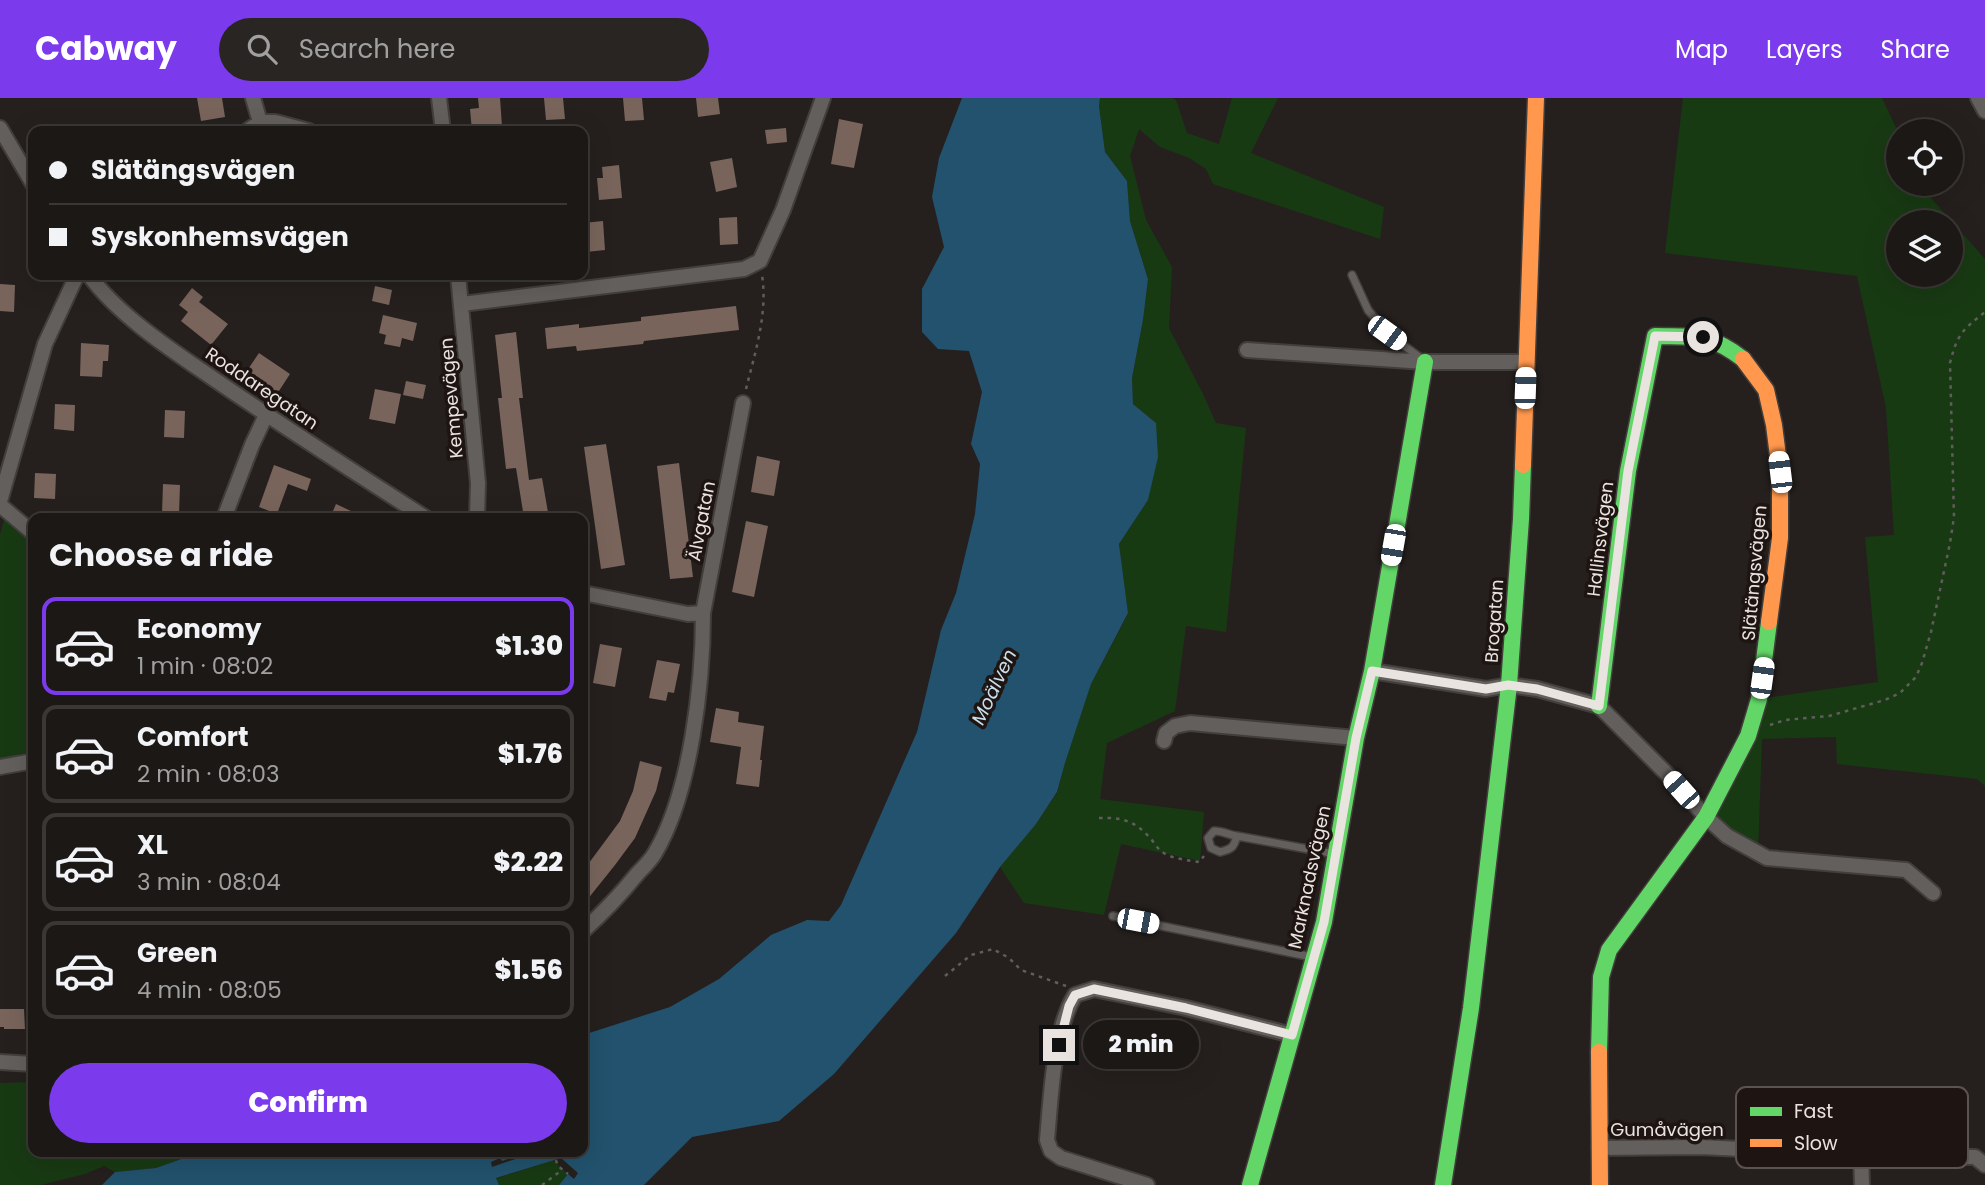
<!DOCTYPE html>
<meta charset="utf-8">
<style>
body{margin:0;font-family:Poppins,sans-serif;background:#292523;color:#f1f3f6;height:100vh;display:flex;flex-direction:column;font-size:26px;white-space:nowrap}
*{box-sizing:border-box;margin:0}
p{font-size:23px;color:#a0a0a1}
.icon{flex:none;width:38px;height:38px;fill:none;stroke:currentColor;stroke-width:2;stroke-linecap:round;stroke-linejoin:round}
.map{position:relative;flex:1;overflow:hidden}
.drawer{position:absolute;left:28px;top:415px;width:560px;height:644px;display:flex;flex-direction:column;background:#1c1816;border-radius:14px;box-shadow:0 7px 28px #0002,0 0 0 2px #3a3735}
.drawer>*{flex:none}
.hud{position:absolute;left:28px;top:28px;width:560px;height:154px;border-radius:14px;box-shadow:0 7px 28px #0002,0 0 0 2px #3a3735;display:grid;align-content:center;height:154px;padding:0 21px;background:#1c1816}
.tools{position:absolute;left:1886px;top:21px;display:grid;gap:14px}
.tools a{display:grid;place-items:center;width:77px;height:77px;border-radius:50%;background:#1c1816;box-shadow:0 7px 28px #0002,0 0 0 2px #3a3735;font-size:35px}
.end{position:absolute;width:32px;height:32px;margin:-16px;border:9px solid #eae4e1;background:#111;box-shadow:0 0 0 4px #111}
.from{border-radius:50%}
.bubble{position:absolute;height:49px;border-radius:24px;background:#1c1816;box-shadow:0 7px 28px #0002,0 0 0 2px #3a3735;font-size:23px;font-weight:800;line-height:49px;text-align:center}
.car{position:absolute;width:21px;height:42px;margin:-21px -10px;border-radius:9px;box-shadow:0 0 5px 2px #0007;background:linear-gradient(#fff 24%,#345 0 40%,#fff 0 76%,#345 0 86%,#fff 0)}
.hud b{display:flex;align-items:center;gap:24px;height:66px;font-size:26px}
.hud b+b{border-top:2px solid #3a3735}
.hud i{width:18px;height:18px;background:#f1f3f6}
ul{padding:0;list-style:none}
li{display:flex;align-items:center;gap:21px;height:98px;margin:0 14px 10px;padding:0 7px;border:4px solid #3a3735;border-radius:14px}
li div{flex:1}
li b{display:block;font-size:26px}
li em{font-style:normal;font-weight:800}
li.current{border-color:#7c3aed}
li>.icon{width:63px;height:63px;stroke-width:1.5}
h2{padding:0 21px;font-size:32px;line-height:84px}
.button{display:flex;gap:14px;margin-top:auto;padding:14px 21px}
.button a{flex:1;height:80px;border-radius:42px;background:#7c3aed;color:#fff;font-size:28px;font-weight:800;line-height:80px;text-align:center}
header{display:flex;align-items:center;gap:42px;box-sizing:border-box;height:98px;padding:0 35px;background:#7c3aed;color:#fff}
header strong{font-size:33px}
nav{display:flex;gap:38px;margin-inline-start:auto;font-size:24px}
.search{width:490px;height:63px;background:#292523;display:flex;align-items:center;gap:18px;box-sizing:border-box;padding:0 24px;border-radius:38px;color:#a0a0a1;font-size:26px}
.map>svg:first-child{display:block}
</style>
<header>
<strong>Cabway</strong>
<div class="search"><svg class="icon" aria-label="search" viewBox="0 0 24 24"><circle cx="10" cy="10" r="6"/><path d="M15 15l6 6"/></svg>Search here</div>
<nav><a>Map</a><a>Layers</a><a>Share</a></nav>
</header>
<div class="map">
<svg width="1985" height="1087" viewBox="0 0 1985 1087">
<rect width="100%" height="100%" fill="#25201e"/>
<!-- green -->
<path fill="#183a13" fill-rule="evenodd" d="M1100 0H1172L1176 2 1187 35 1219 46 1232 0H1278L1251 55 1384 109 1380 141 1213 86 1206 71 1189 60 1160 49 1139 31 1130 58 1146 122 1172 169 1169 230 1203 296 1216 325 1246 330 1226 534 1186 528 1175 613 1107 645 1100 701 1204 714 1200 763 1121 746 1104 817 1024 805 1000 769 1036 726 1057 695 1065 665 1091 586 1128 516 1119 446 1148 402 1156 325 1133 306 1132 280 1143 222 1148 180 1130 123 1127 83 1105 54 1099 8Z
M1683 0H1882L1899 36V86H1921L1924 92 1985 161V688L1977 681 1837 666 1836 639 1762 641 1758 754 1706 719 1759 601 1878 584 1865 439 1894 437 1886 310 1857 178 1665 155ZM1899 124H1951V177H1899Z
M4 422 33 443V653L0 661V437Z
M33 984V1054H201L156 1070 115 1074 104 1068 85 1076 41 1087H0V985Z
M553 1062 568 1076 559 1087H499L495 1081Z"/>
<!-- water -->
<path fill="#22526d" d="M962 0H1100L1099 8 1105 54 1127 83 1130 123 1148 181 1143 222 1132 280 1133 306 1156 325 1158 359 1148 402 1119 446 1128 515 1091 586 1065 665 1057 694 1036 726 1000 769 956 835 834 976 779 1023 692 1039 644 1087H559L568 1076 574 1081 578 1075 561 1060 496 1080 499 1087H102L115 1074 156 1070 201 1054H529L502 1063 500 1060 491 1064 492 1069 536 1054H583V937L670 909 719 881 771 837 807 822 829 823 841 807 917 634 941 532 956 495 975 416 980 366 971 346 982 294 969 253 938 251 922 234V191L944 149 932 99 939 60Z"/>
<!-- building -->
<path fill="#78645b" d="M197 0H222L225 19 201 23Z
M478 0H500L502 28H493V33H472L470 11 479 10Z
M544 0H563L565 21 546 22Z
M623 0H642L644 22 625 23Z
M696 0H718L720 16 698 19Z
M839 21 863 26 854 70 831 66Z
M786 30 787 44 767 46 765 32Z
M732 60 737 89 716 94 710 64Z
M619 67 622 100 599 102 597 80H603L602 69Z
M737 119 738 146 720 147 719 120Z
M603 123 605 152 586 154 583 125Z
M0 186 15 187 14 214 0 213Z
M375 188 392 192 389 207 372 203Z
M192 190 203 199 199 204 228 226 211 247 181 223 188 214 179 207Z
M736 208 739 232 644 243 643 246 577 253 576 248 547 251 545 230 579 226V230L641 223V219Z
M383 217 417 225 413 243 402 240 400 249 384 246 386 237 379 235Z
M516 234 523 300H519L529 382 542 380 549 420H524L516 370 506 371 498 300H502L495 237Z
M81 245 109 247 108 263H103L102 279 80 278Z
M259 255 290 276 277 296 246 274Z
M406 283 426 287 423 301 403 297Z
M375 291 401 296 395 326 369 321Z
M55 306 75 307 74 333 54 331Z
M165 312 185 313 184 340 164 339Z
M606 346 625 467 601 471 584 349Z
M757 358 780 363 774 398 751 394Z
M679 365 693 479 670 481 657 368Z
M274 367 311 381 307 393 288 386 277 416 259 409Z
M35 375 56 376 55 401 34 400Z
M163 386 180 387 179 416 162 415Z
M336 406 366 420H330Z
M746 423 768 428 754 499 732 494Z
M600 546 622 550 615 589 593 585Z
M657 562 680 566 674 595 668 594 666 603 649 600Z
M716 610 739 614 738 624 764 628 760 662H762L759 689 736 686 741 649 710 644Z
M640 663 662 669 656 693 635 740 615 767 583 807V773L620 723 633 693Z
M0 911H24L25 931H4V929H0Z"/>
<g fill="none" stroke-linecap="round" stroke-linejoin="round">
<defs>
<path id="lane" d="M1352 177 1368 212 1387 235 1422 261
M1237 738C1234 749 1232 751 1220 754L1211 750 1208 740 1214 733C1223 733 1229 737 1237 738L1335 756
M1113 818 1312 859"/>
<path id="street" d="M253 0 260 24
M439 0 443 33
M1978 0 1985 13
M0 30 33 86
M247 33 260 24H275L309 33
M89 177C118 217 170 251 211 279 282 328 354 374 426 420
M458 177 478 385 477 420
M462 206 744 171 760 163 783 112 823 0
M1247 252 1425 264H1526
M0 403 45 246 77 177
M0 407 33 435
M224 420 252 347 266 317
M583 495 688 516 703 515
M1372 573 1486 591 1509 587 1537 591 1599 608 1669 678 1706 719 1727 738 1767 760 1906 772 1933 795
M1164 643 1166 635 1175 628 1190 625 1356 640
M0 669 33 663
M583 833C603 815 621 796 638 775 644 769 651 762 655 755 691 694 703 585 703 515L743 305
M0 964 33 966
M1599 1050 1701 1049 1861 1057 1975 1059 1985 1067
M1861 1057 1862 1087
M1147 1087 1061 1060 1051 1053 1047 1042C1051 999 1053 934 1075 897L1094 891 1186 910 1292 937"/>
<path id="fast" d="M1599 608 1628 373 1655 238C1695 239 1709 235 1743 261
M1599 954 1601 879 1609 852 1706 719 1748 638 1759 601 1769 524
M1250 1087 1324 824 1356 640 1372 573 1425 264
M1443 1087 1471 910 1509 587 1521 421 1523 367"/>
<path id="slow" d="M1743 261 1766 292 1774 327 1780 374V440L1769 524
M1523 367 1536 0
M1599 954 1600 1087"/>
</defs>
<!-- lane casing -->
<use href="#lane" stroke="#423e3b" stroke-width="10"/>
<!-- street casing -->
<use href="#street" stroke="#423e3b" stroke-width="18"/>
<!-- fast casing -->
<use href="#fast" stroke="#423e3b" stroke-width="19"/>
<!-- slow casing -->
<use href="#slow" stroke="#423e3b" stroke-width="19"/>
<!-- path -->
<path stroke="#615d5c" stroke-width="2.5" stroke-dasharray="3.5 5" stroke-linecap="butt" d="M746 291C755 255 768 215 762 177
M1770 627 1785 622 1829 618 1885 602 1900 595 1916 579 1922 565 1931 534 1950 445 1954 419 1950 265C1957 237 1962 232 1985 214
M1099 720C1122 719 1135 723 1150 740 1154 744 1157 750 1161 753 1170 761 1188 762 1199 764L1204 758
M945 878 971 857 993 851 1009 860 1021 872 1066 888
M553 1054 558 1068 568 1076
M542 1087 562 1072"/>
<!-- lane -->
<use href="#lane" stroke="#635f5d" stroke-width="7"/>
<!-- street -->
<use href="#street" stroke="#635f5d" stroke-width="14"/>
<!-- fast -->
<use href="#fast" stroke="#63d668" stroke-width="16"/>
<!-- slow -->
<use href="#slow" stroke="#ff974d" stroke-width="16"/>
</g>
<g fill="none" stroke-linecap="round" stroke-linejoin="round">
<!-- route -->
<path stroke="#eae4e1" stroke-width="9" d="M1059 947 1069 908 1075 897 1094 891 1186 910 1292 937 1324 824 1356 640 1372 573 1486 591 1508 587 1537 591 1599 608 1628 373 1655 238 1703 239"/>
</g>
<g text-anchor="middle" dominant-baseline="central" stroke-width="7" stroke-linejoin="round" paint-order="stroke">
<!-- street labels -->
<g font-size="18" fill="#eae4e1" stroke="#1e1512">
<text transform="translate(262 290) rotate(34)">Roddaregatan</text>
<text transform="translate(451 300) rotate(-95)">Kempevägen</text>
<text transform="translate(701 423) rotate(-79)">Älvgatan</text>
<text transform="translate(1600 441) rotate(-83)">Hallinsvägen</text>
<text transform="translate(1754 475) rotate(-85)">Slätängsvägen</text>
<text transform="translate(1494 523) rotate(-86)">Brogatan</text>
<text transform="translate(1309 779) rotate(-78)">Marknadsvägen</text>
<text x="1667" y="1031">Gumåvägen</text>
</g>
<!-- water labels -->
<g font-size="19" font-style="italic" fill="#cadfee" stroke="#1e1512">
<text transform="translate(994 589) rotate(-65)">Moälven</text>
</g>
</g>
<!-- legend -->
<rect x="1736" y="989" width="232" height="81" rx="10" fill="#1e1512" stroke="#5b5350" stroke-width="2"/>
<rect x="1750" y="1009" width="32" height="9" fill="#63d668"/>
<rect x="1750" y="1041" width="32" height="8" fill="#ff974d"/>
<g font-size="19" fill="#eae4e1">
<text x="1794" y="1020">Fast</text>
<text x="1794" y="1052">Slow</text>
</g>
</svg>
<div class="tools">
<a><svg class="icon" aria-label="locate" viewBox="0 0 24 24"><circle cx="12" cy="12" r="6"/><path d="M12 2v4M12 18v4M2 12h4M18 12h4"/></svg></a>
<a><svg class="icon" aria-label="layers" viewBox="0 0 24 24"><path d="M12 4l9 5-9 5-9-5zM3 14l9 5 9-5"/></svg></a>
</div>
<i class="end from" style="left:1703px;top:239px"></i>
<i class="end" style="left:1059px;top:947px"></i>
<div class="bubble" style="left:1083px;top:922px;width:116px">2 min</div>
<i class="car" style="left:1387px;top:235px;rotate:126deg"></i>
<i class="car" style="left:1525px;top:290px;rotate:2deg"></i>
<i class="car" style="left:1780px;top:374px;rotate:353deg"></i>
<i class="car" style="left:1393px;top:447px;rotate:190deg"></i>
<i class="car" style="left:1762px;top:580px;rotate:8deg"></i>
<i class="car" style="left:1681px;top:692px;rotate:318deg"></i>
<i class="car" style="left:1138px;top:823px;rotate:101deg"></i>
<div class="hud">
<b><i class="from"></i>Slätängsvägen</b>
<b><i></i>Syskonhemsvägen</b>
</div>
<section class="drawer">
<h2>Choose a ride</h2>
<ul>
<li class="current"><svg class="icon" aria-label="car" viewBox="0 0 24 24"><path d="M5 17H2v-5l4-1 3-4h7l3 4 3 1v5h-3M9 17h6M6 11h13"/><circle cx="7" cy="17" r="2"/><circle cx="17" cy="17" r="2"/></svg><div><b>Economy</b><p>1 min · 08:02</p></div><em>$1.30</em></li>
<li><svg class="icon" aria-label="car" viewBox="0 0 24 24"><path d="M5 17H2v-5l4-1 3-4h7l3 4 3 1v5h-3M9 17h6M6 11h13"/><circle cx="7" cy="17" r="2"/><circle cx="17" cy="17" r="2"/></svg><div><b>Comfort</b><p>2 min · 08:03</p></div><em>$1.76</em></li>
<li><svg class="icon" aria-label="car" viewBox="0 0 24 24"><path d="M5 17H2v-5l4-1 3-4h7l3 4 3 1v5h-3M9 17h6M6 11h13"/><circle cx="7" cy="17" r="2"/><circle cx="17" cy="17" r="2"/></svg><div><b>XL</b><p>3 min · 08:04</p></div><em>$2.22</em></li>
<li><svg class="icon" aria-label="car" viewBox="0 0 24 24"><path d="M5 17H2v-5l4-1 3-4h7l3 4 3 1v5h-3M9 17h6M6 11h13"/><circle cx="7" cy="17" r="2"/><circle cx="17" cy="17" r="2"/></svg><div><b>Green</b><p>4 min · 08:05</p></div><em>$1.56</em></li>
</ul>
<div class="button"><a>Confirm</a></div>
</section>
</div>
